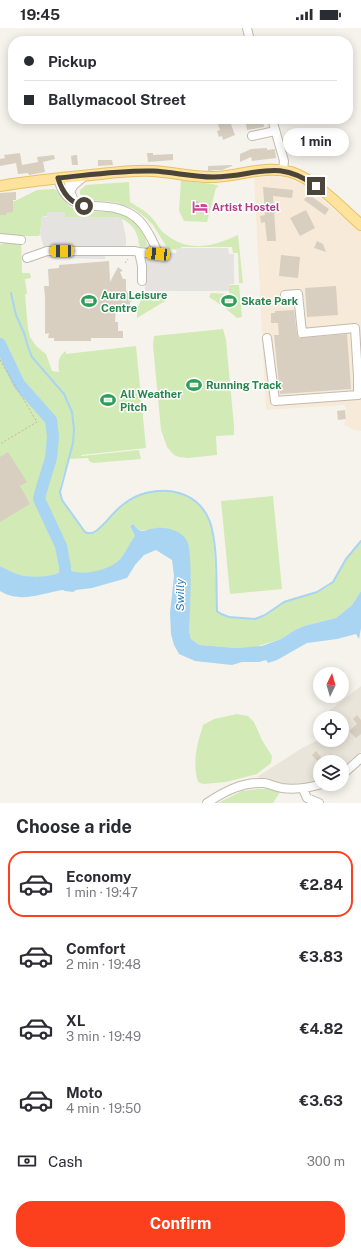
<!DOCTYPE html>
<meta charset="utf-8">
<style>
body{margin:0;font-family:"Public Sans",sans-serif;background:#f2f2f3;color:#2b2b33;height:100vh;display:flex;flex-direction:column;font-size:15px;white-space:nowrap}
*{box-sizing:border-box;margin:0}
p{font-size:13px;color:#7c7c81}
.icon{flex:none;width:22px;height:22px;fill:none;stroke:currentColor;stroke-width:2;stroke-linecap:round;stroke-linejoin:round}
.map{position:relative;height:775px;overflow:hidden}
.panel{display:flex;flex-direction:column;background:#fff;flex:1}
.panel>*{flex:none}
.guide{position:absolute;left:8px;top:8px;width:345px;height:88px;border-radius:16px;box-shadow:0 2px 10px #0003;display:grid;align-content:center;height:88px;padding:0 16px;background:#fff}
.needle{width:26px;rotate:5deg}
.tools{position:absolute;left:313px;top:639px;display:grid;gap:8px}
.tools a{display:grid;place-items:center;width:36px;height:36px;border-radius:50%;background:#fff;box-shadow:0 2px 10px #0003;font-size:20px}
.end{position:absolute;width:18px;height:18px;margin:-9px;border:5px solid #4b4439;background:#fff;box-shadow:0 0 0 2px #fff}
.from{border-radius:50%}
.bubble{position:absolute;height:28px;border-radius:14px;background:#fff;box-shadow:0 2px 10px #0003;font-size:13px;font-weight:700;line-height:28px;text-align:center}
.car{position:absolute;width:12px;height:24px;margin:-12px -6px;border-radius:5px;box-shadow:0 0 3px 1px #0007;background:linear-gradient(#f5c518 24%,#345 0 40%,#f5c518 0 76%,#345 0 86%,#f5c518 0)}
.guide b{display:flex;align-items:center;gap:14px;height:38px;font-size:15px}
.guide b+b{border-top:1px solid #e1e1e2}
.guide i{width:10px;height:10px;background:#2b2b33}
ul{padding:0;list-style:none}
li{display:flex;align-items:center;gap:12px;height:66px;margin:0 8px 6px;padding:0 8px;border:2px solid transparent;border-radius:16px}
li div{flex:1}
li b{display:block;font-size:15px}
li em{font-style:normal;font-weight:700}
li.active{border-color:#fc3f1d}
li>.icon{width:36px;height:36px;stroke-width:1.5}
h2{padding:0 16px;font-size:18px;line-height:48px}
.pay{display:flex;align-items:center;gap:10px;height:44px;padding:0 16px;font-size:15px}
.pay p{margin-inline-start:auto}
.cta{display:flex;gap:8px;margin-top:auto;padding:8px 16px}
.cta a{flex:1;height:46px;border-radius:16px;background:#fc3f1d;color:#fff;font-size:16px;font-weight:700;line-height:46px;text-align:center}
.status{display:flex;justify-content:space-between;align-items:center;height:28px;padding:0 20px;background:#fff;direction:ltr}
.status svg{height:11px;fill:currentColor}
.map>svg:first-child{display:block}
</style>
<div class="status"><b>19:45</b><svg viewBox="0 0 49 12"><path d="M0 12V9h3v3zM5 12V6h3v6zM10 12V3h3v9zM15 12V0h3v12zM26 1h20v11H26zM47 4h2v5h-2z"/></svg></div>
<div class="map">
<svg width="361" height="775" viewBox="0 0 361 775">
<rect width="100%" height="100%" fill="#f6f3ec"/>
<!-- residential -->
<path fill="#eae5da" d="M361 658V724L342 740V734H320V752L288 757 257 749 302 720 320 711V712H342V690H329L325 686Z"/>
<!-- commercial -->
<path fill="#f7ead8" d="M272 148 288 150 304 157 361 203V403L354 402 344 397 347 390 345 377 266 382 254 150Z"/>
<!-- green -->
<path fill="#d2eab5" d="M181 152C192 155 210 154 219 158L216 160 207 194 184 193 179 183Z
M129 154 130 174C138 179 146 183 152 190 157 195 159 201 164 205 188 225 212 219 238 207L243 255H239L238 225H233L232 219H181V222L168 221 153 197 146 190 134 181 115 174 87 172 80 166V162L86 157Z
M54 161C63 165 64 176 73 180 95 188 120 177 137 197 142 202 145 208 147 216L145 219H140C138 215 139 211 137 207 134 197 124 190 114 189H65L64 184H47V188H42L40 206 39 208H21L22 245H30L31 250 25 251 27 266H25L28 301 30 309 36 318 46 326 52 343 59 344C58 335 58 328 66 323V326L136 318 146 420 81 427 82 428 139 422 141 431 93 435 89 433 88 430 69 431C66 440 59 456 60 464 61 476 78 494 85 504 89 506 93 505 96 503 99 500 102 497 105 494 114 484 123 474 135 468 148 462 160 462 174 464 213 471 214 508 215 540 216 554 217 568 218 583 226 591 254 592 265 588 272 584 278 577 285 573 300 566 321 567 333 554 338 547 341 539 345 532 350 526 356 520 361 513V563L352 577 336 590 304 598 295 602 281 611 255 619 236 620 199 617 191 611 189 603 190 527 155 500C146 504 140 504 132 496L130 498 135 508C130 516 124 527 117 534 109 542 88 546 76 545 72 545 69 542 65 540 55 550 33 551 20 547 13 545 7 541 0 538V217L7 214H0V174L15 173 37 162Z
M229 257H239L242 289 237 290 225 280 224 276 221 277 209 269 211 265 229 266Z
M147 266H165L167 272 137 290V282L142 269H147Z
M223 301 226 312 234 398V407L216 408 217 427 188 430 179 429 174 427 167 419 161 402 153 317 154 308Z
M273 468 282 561 230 566 221 473Z
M237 686 248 688 254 694 262 712 272 728 271 735 257 746 226 754 203 756 198 754C192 732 197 718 203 697L214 691Z
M257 761H271L280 764 273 775H218L242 763Z"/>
<!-- parking -->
<path fill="#e5e3e0" d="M47 184H64L65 189H114L122 191 126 209V220H106L105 231 47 230 40 206 42 188 47 189Z
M177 220H228L229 226H234V256H229V263H145L144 230 149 225 164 227V225H176Z"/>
<!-- water -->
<path fill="#a9d4f2" d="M133 496C143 509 146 500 157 500 167 499 182 503 187 513 193 523 190 588 189 603L191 611 199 617 236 620 262 618 281 611 295 602 304 598 336 590 352 577 361 563V600L359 611 356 606 337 611 307 615 277 632 268 635 266 632 259 634H242L232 637 195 633 179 626 174 617 171 606 170 585 174 548 172 532 156 522 144 527 135 537 127 550 92 560 76 562 73 564 65 563 63 562C41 565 21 576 0 563V538C7 541 13 545 20 547 31 550 60 550 65 539 74 550 107 543 117 534 124 528 129 516 135 508L130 498Z"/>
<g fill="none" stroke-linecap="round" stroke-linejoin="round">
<!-- stream -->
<path stroke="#a9d4f2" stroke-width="2" d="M11 265 16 287 24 305 28 319 32 329 64 366 72 384 74 401 73 415 60 464 62 472 85 504C89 506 93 505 96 503 107 495 114 482 125 475 152 455 197 458 210 494 218 518 216 557 217 583L221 586 229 589 255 591 265 587 284 574 317 564 333 554 346 531 361 513"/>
<!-- river -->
<path stroke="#a9d4f2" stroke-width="12" d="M0 316 19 356 51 392 53 409 51 430 41 463 39 471 61 518 65 539V554"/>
</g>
<!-- building -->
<path fill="#d8cfc1" d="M216 91H229L235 107 223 112 222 108 219 109 217 103 220 102Z
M245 91H263L264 99 247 102Z
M267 120V122L275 121 276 130 252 133 251 129 240 134V126L251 121Z
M20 125 22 137 38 134 37 129 54 127 55 131 43 134 45 144 29 147 28 145 18 146 16 135 0 138V131L5 130 4 127Z
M147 125H153V127L173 126V132L148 134Z
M75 127H77L78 137H72L71 128Z
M98 132H112L113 137 98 138Z
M208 138 232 137V138L222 142H215L208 143Z
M263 159 293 162 292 170 273 168 276 213H267L265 194 261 195 260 188 265 187Z
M16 164V172H13V184L6 185V187H0V165Z
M308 166 329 181 325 187 304 172Z
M194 173 207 175V185L194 184Z
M306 182 315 200 300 208 290 190Z
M317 213 323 216 326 224 314 220Z
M281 227 300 229 298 250 279 248Z
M109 233 110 254 118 239 123 243 120 244 123 251H126V262L132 273 130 274V280H116L115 294H118V303H123V310H91V313H54V310H48L49 305 45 306V269L44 258H49L48 241 59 240V237Z
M336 258 338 287 307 289 305 260Z
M294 282 297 306 299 310 347 306 351 361 280 366 274 307H279L278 295H271V285H275V283Z
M345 382 346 391 338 392 337 383Z
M8 424 27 454 20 458 30 476 0 494V429Z
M357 687 361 692V706L356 710 349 703 357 696 353 691Z
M316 723 323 732 331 726 336 731 333 734H318L312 727Z"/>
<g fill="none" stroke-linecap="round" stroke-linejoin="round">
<defs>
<path id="minor" d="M247 0 250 13
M272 91 284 133 283 142
M252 108 275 103
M68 149 70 163 74 173
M58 150C68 191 102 170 129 185 140 191 145 199 151 210 154 216 156 219 158 226L139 224 142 238V253
M70 163 74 157 86 147
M0 210 21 212
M27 230 47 223H134L139 224
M285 267 298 266 302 305 355 300 358 348H361
M267 310 275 373 358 367V348
M342 747 361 730
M303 761 307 770 319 775
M207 775C225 763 242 754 264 755 270 756 276 759 282 760 296 762 308 760 322 756"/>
<path id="major" d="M0 158C30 153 60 150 91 147 111 145 131 142 152 143 173 144 194 150 215 149 240 148 265 137 291 144 316 152 341 179 361 197"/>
</defs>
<!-- minor casing -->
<use href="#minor" stroke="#c2bbae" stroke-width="10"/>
<!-- major casing -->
<use href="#major" stroke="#e6c16a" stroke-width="12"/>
<!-- path -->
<path stroke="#c4b79f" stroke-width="1" stroke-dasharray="2 2" stroke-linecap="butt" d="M125 235 128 231
M0 332 37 394 0 416"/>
<!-- minor -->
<use href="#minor" stroke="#fff" stroke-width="8"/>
<!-- major -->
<use href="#major" stroke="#ffe39c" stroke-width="10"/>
</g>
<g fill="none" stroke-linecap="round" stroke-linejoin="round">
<!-- route -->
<path stroke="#4b4439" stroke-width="5" d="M84 178C70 175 62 164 58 150 89 147 121 142 153 143 173 144 193 149 213 149 256 149 276 129 316 158"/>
</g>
<!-- icons -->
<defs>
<symbol id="hotel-bare" viewBox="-9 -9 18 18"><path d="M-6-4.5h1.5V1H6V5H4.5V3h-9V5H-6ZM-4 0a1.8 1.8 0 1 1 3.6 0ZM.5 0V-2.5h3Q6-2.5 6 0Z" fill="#d1479c" stroke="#fff" stroke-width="2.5" paint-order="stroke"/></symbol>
<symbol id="stadium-bare" viewBox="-9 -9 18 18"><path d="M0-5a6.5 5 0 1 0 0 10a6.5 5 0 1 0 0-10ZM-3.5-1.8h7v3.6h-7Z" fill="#2e9e5b" stroke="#fff" stroke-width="2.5" paint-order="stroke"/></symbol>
</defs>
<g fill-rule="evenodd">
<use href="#hotel-bare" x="189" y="168" width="22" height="22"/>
<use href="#stadium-bare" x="78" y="262" width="22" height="22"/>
<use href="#stadium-bare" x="218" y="262" width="22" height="22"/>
<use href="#stadium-bare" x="183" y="346" width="22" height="22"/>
<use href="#stadium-bare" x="97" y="361" width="22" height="22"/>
</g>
<g text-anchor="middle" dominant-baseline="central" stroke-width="3" stroke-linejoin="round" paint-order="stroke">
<!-- hotel labels -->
<g font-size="11" font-weight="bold" fill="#b23c85" stroke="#fff" text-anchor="start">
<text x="212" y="179">Artist Hostel</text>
</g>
<!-- leisure labels -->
<g font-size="11" font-weight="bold" fill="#27864d" stroke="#fff" text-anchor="start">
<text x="101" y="267">Aura Leisure<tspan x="101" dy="13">Centre</tspan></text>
<text x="241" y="273">Skate Park</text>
<text x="206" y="357">Running Track</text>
<text x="120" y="366">All Weather<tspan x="120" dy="13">Pitch</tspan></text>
</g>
<!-- water labels -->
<g font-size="12" font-style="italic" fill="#2e7ab2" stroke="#fff">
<text transform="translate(180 567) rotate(-90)">Swilly</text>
</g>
</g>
</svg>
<div class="tools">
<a><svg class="needle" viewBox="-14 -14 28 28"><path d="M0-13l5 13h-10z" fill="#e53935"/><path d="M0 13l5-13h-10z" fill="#7c7c81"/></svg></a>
<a><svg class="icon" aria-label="locate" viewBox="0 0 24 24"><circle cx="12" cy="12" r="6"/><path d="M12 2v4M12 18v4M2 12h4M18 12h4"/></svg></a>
<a><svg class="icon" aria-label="layers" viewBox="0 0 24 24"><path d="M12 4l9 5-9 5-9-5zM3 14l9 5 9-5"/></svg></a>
</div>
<i class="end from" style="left:84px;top:178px"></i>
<i class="end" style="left:316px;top:158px"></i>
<div class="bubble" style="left:283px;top:100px;width:66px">1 min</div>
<i class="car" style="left:62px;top:223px;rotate:270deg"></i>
<i class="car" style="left:158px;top:226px;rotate:276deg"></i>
<div class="guide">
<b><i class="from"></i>Pickup</b>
<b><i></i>Ballymacool Street</b>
</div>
</div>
<section class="panel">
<h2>Choose a ride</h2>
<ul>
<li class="active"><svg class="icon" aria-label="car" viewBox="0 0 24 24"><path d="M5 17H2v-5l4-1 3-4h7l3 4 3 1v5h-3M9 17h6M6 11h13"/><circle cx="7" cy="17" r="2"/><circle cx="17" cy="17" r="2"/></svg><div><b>Economy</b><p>1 min · 19:47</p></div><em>€2.84</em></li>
<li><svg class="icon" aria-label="car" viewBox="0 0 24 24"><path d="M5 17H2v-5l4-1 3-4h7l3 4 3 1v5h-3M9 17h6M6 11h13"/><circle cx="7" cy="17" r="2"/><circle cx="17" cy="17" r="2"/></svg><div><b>Comfort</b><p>2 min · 19:48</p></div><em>€3.83</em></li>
<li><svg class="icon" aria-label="car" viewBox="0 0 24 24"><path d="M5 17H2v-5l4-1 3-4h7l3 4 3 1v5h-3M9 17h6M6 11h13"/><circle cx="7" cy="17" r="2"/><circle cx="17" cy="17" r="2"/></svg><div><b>XL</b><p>3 min · 19:49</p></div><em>€4.82</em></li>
<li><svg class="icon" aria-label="car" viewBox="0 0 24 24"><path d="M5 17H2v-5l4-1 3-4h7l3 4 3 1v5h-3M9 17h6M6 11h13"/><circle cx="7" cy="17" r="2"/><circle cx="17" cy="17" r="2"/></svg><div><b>Moto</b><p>4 min · 19:50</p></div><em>€3.63</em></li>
</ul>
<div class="pay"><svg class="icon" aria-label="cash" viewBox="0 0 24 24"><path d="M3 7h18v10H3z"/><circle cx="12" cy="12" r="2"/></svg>Cash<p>300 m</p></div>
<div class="cta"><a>Confirm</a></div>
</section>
